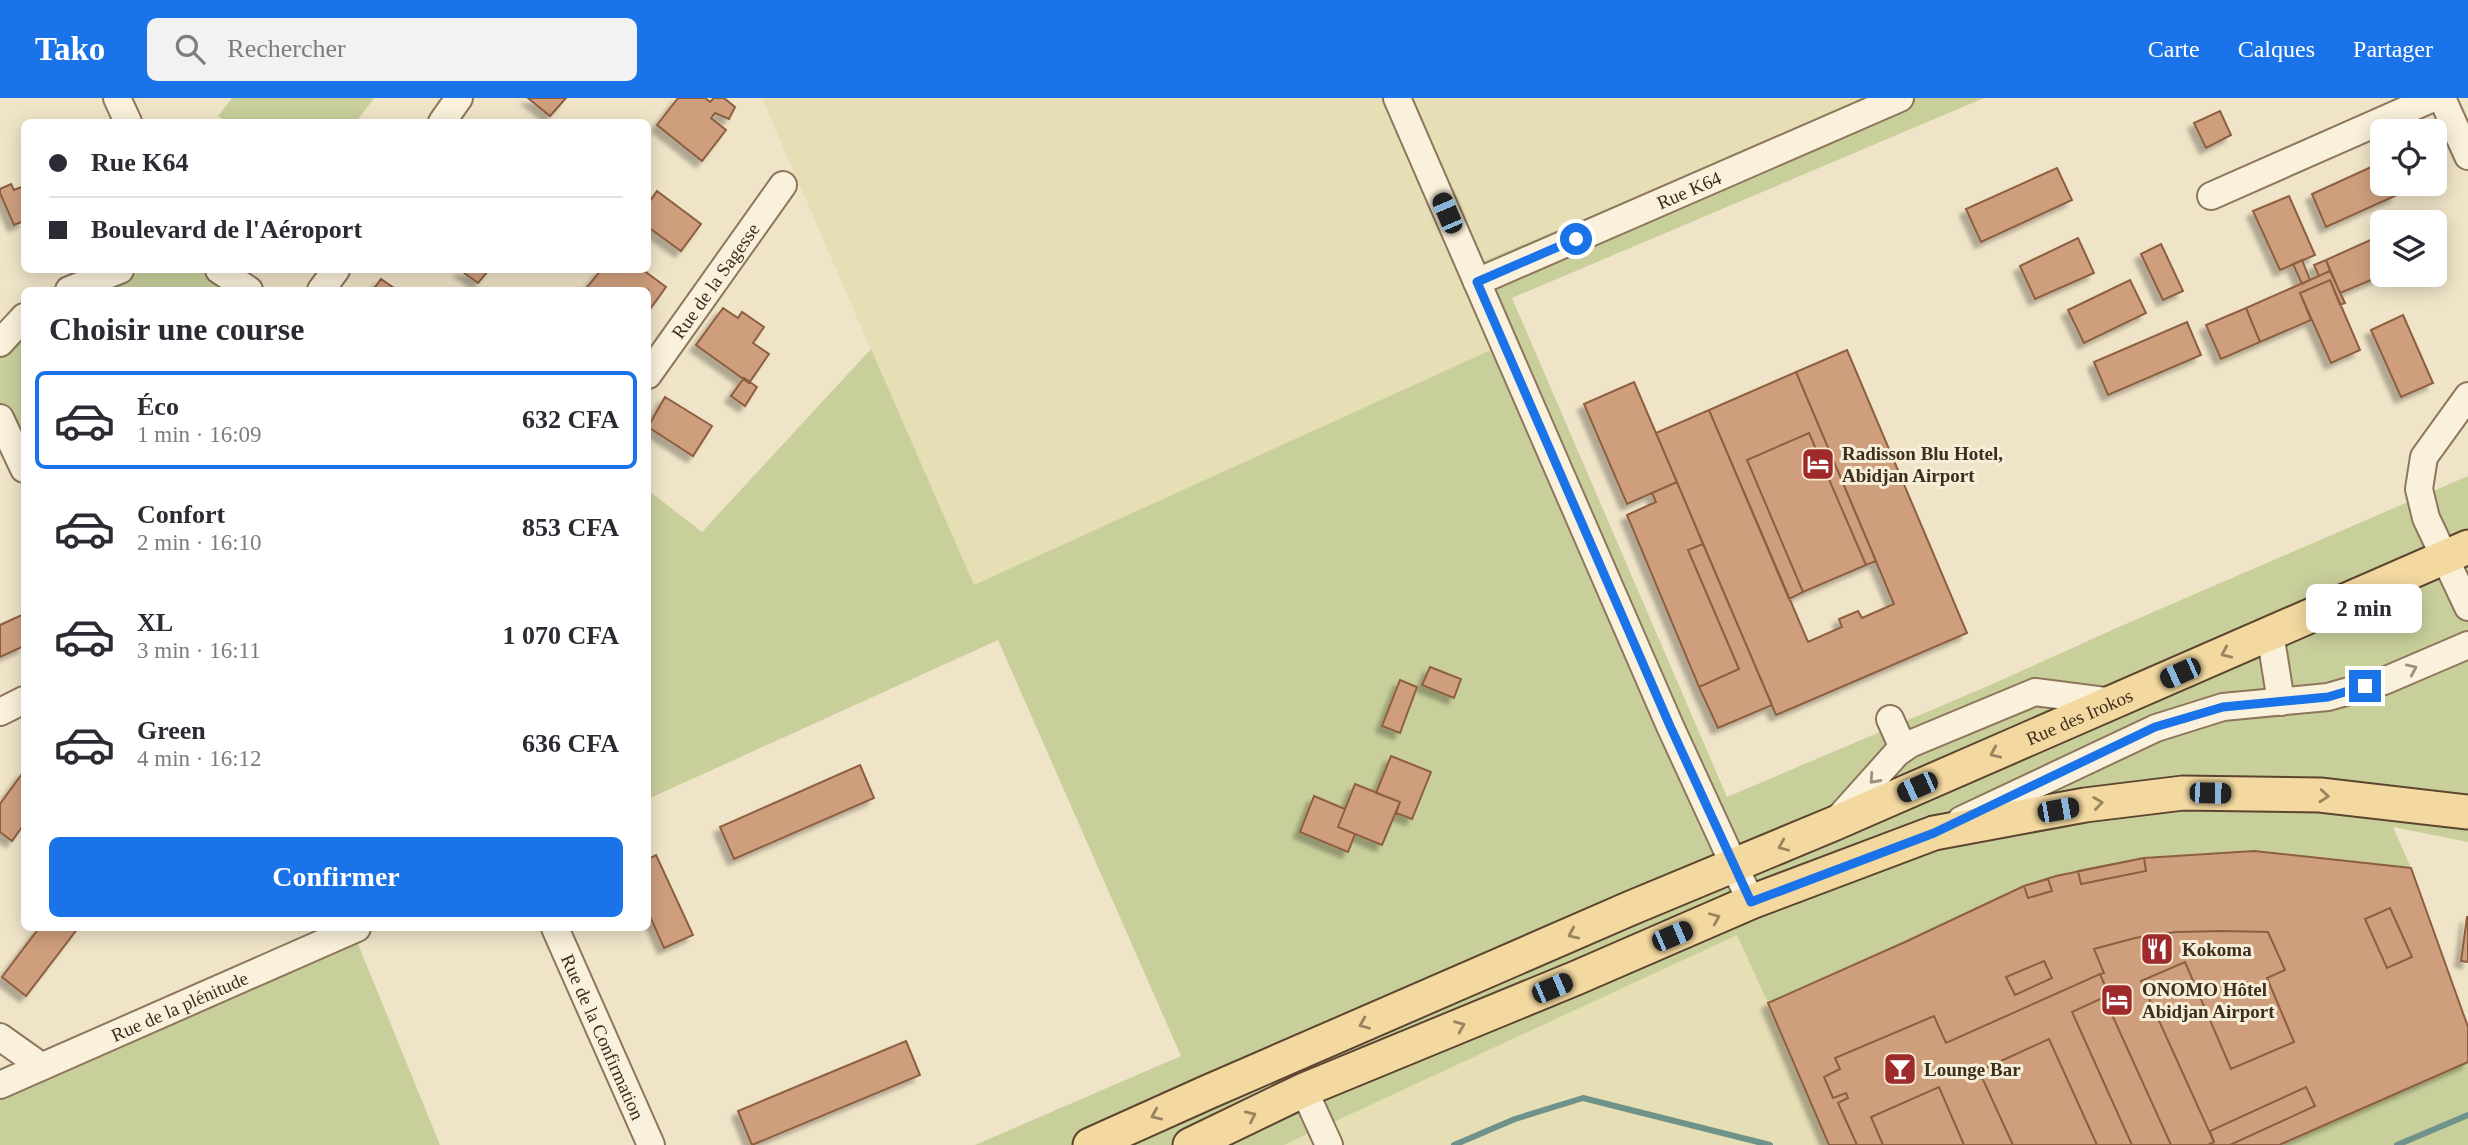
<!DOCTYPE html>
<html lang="fr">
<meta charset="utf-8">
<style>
body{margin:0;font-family:Georgia,serif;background:#f2f2f3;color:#2b2b33;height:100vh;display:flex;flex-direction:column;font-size:26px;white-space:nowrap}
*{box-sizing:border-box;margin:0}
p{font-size:23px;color:#7c7c81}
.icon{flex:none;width:38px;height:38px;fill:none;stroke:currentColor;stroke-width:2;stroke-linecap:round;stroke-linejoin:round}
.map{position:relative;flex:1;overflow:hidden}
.side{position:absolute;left:21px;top:189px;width:630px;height:644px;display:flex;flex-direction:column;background:#fff;border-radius:10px;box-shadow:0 4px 18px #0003}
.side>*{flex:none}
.banner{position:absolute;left:21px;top:21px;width:630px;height:154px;border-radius:10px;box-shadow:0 4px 18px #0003;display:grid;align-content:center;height:154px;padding:0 28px;background:#fff}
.tools{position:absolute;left:2370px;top:21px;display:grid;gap:14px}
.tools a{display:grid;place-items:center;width:77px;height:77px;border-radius:10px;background:#fff;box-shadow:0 4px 18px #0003;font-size:35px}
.end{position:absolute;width:32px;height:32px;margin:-16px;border:9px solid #1a73e8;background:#fff;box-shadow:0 0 0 4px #fff}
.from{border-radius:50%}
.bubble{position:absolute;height:49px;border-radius:10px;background:#fff;box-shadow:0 4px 18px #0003;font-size:23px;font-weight:700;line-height:49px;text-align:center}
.car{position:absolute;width:21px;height:42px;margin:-21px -10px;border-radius:9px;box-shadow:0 0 5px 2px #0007;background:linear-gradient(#222 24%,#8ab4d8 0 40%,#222 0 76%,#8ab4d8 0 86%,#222 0)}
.banner b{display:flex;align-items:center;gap:24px;height:66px;font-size:26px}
.banner b+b{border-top:2px solid #e1e1e2}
.banner i{width:18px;height:18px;background:#2b2b33}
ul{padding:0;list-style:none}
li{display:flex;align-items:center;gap:21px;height:98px;margin:0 14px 10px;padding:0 14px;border:4px solid transparent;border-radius:10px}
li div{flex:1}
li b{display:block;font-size:26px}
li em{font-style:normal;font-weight:700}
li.on{border-color:#1a73e8}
li>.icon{width:63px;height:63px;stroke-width:1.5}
h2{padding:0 28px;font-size:32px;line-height:84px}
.button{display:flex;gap:14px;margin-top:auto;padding:14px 28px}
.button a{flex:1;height:80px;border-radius:10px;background:#1a73e8;color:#fff;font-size:28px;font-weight:700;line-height:80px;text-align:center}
header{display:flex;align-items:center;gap:42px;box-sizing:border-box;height:98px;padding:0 35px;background:#1a73e8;color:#fff}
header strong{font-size:33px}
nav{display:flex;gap:38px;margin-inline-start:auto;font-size:24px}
.search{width:490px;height:63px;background:#f2f2f3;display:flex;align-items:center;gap:18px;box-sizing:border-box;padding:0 24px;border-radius:10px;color:#7c7c81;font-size:26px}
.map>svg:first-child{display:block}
</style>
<header>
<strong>Tako</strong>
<div class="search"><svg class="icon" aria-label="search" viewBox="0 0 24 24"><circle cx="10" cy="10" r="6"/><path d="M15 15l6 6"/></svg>Rechercher</div>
<nav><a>Carte</a><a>Calques</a><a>Partager</a></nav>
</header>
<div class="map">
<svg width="2468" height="1047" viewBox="0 0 2468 1047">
<defs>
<filter id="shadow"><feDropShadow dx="-6" dy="6" stdDeviation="2" flood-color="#0004"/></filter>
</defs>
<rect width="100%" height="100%" fill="#f0e4c8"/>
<!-- farmland -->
<path fill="#e6deb5" d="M762 0H1384L1492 252 973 488Z
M1413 0H1871L1484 164Z
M1738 836 1829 1047H1284Z"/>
<!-- green -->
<path fill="#c9cf9b" d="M232 0H374L356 24H227L218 18Z
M1384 0H1413L1484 163 1871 0H1984L1512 200 1727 699 1988 588 2121 528 2468 378V744L2393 729 2411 770 2254 753 2144 760 2056 778 2024 788 1905 844 1768 905 1737 837 1284 1047H975L1181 958 998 542 648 701V392L702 434 871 251 974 487 1491 252Z
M144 172H203L233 192H93Z
M24 227V368L0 317V260Z
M356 841 440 1047H0V993Z
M2468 964V1047H2279Z"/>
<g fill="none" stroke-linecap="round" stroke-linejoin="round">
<!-- stream -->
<path stroke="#6f938a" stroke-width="6" d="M1454 1047 1515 1021 1583 1000 1770 1047
M2397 1047 2468 1017"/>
</g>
<!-- building -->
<path fill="#cf9f7d" stroke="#8d5f41" stroke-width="2" filter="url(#shadow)" d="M528 0H566L550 18Z
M678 0H705L710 4 714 0H724L735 9 729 21 715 15 711 20 726 32 702 63 657 27Z
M2220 13 2231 37 2206 50 2194 25Z
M2382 64V86H2392L2397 97 2326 129 2312 96Z
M2057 70 2072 102 1981 144 1966 111Z
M11 86 14 92 24 88V123L14 127 0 95V91Z
M657 93 701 126 681 153 648 129V106Z
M2289 98 2315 157 2280 172 2253 113Z
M2377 139 2382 150 2383 177 2340 195 2326 162Z
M2078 140 2094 175 2035 201 2020 168Z
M2161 146 2183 193 2163 202 2141 156Z
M2302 162 2310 182 2302 186 2293 166Z
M2326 162 2330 173 2319 178 2314 167Z
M460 172H489L478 185Z
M601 172H643L666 189 648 214V192H585Z
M2330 173 2345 205 2340 207 2330 182 2300 195 2311 222 2260 244 2246 210Z
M381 181 397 192H373Z
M2130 182 2146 215 2084 245 2068 212Z
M2330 182 2360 252 2331 265 2300 195Z
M723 210 738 220 742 214 764 229 753 245 769 256 749 285 696 247Z
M2246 210 2260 244 2221 261 2206 227Z
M2403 217 2433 285 2401 299 2371 232Z
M2187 224 2201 257 2108 297 2094 264Z
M1847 252 1967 535 1776 617 1656 335 1709 312 1808 544 1842 529 1839 521 1858 513 1862 520 1894 506 1796 274Z
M1796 274 1876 463 1866 467 1809 335 1747 362 1803 494 1789 501 1709 312Z
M744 280 757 289 745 308 731 298Z
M1634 284 1677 384 1627 406 1584 306Z
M665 299 712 328 693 358 648 329Z
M1809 335 1866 467 1803 494 1747 362Z
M1677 384 1703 446 1688 452 1739 571 1699 589 1627 417 1656 404 1652 395Z
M1703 446 1772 607 1718 630 1699 589 1739 571 1688 452Z
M24 516V548L0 559V527Z
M1430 569 1461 581 1454 600 1422 587Z
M1400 582 1417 589 1400 635 1382 628Z
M1391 658 1431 674 1412 721 1396 715 1400 704 1376 695Z
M860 667 874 700 734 761 720 729Z
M24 673V726L12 743 0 734V706Z
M1355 686 1400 704 1382 747 1338 729Z
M1314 698 1345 711 1338 729 1355 736 1348 754 1300 734Z
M2254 753 2411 770 2468 929V964L2279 1047H1829L1768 905 1905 844 2024 788 2056 778 2144 760Z
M656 757 693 837 664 850 648 814V761Z
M2144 760 2146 773 2081 786 2078 773Z
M2048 781 2052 793 2028 800 2024 788Z
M2390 810 2412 859 2387 870 2365 821Z
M2467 819H2468V864L2461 863Z
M39 830H78L26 898 2 879Z
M2222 833 2268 834 2285 872 2267 880 2294 944 2231 971 2185 864 2141 883 2214 1044 2208 1047H2171L2104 899 2109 897 2100 876 2104 875 2094 851 2135 840 2176 834Z
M2044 863 2052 880 2015 897 2006 879Z
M2100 876 2109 897 2072 914 2132 1047H2097L2049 941 1979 973 2013 1047H1964L1939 989 1871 1019 1883 1047H1857L1838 1005 1848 1000 1846 995 1833 1000 1824 979 1840 971 1835 960 1934 918 1946 945Z
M906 943 920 977 752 1047 738 1013Z
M2306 989 2315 1008 2230 1047H2208L2214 1044 2210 1033Z"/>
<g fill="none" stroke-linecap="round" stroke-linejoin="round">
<defs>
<g id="minor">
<path d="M117 0 128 24"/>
<path d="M1397 0 1670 628 1751 804"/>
<path d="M2442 0 2468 58"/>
<path d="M442 24 459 0"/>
<path d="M2211 98 2433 0"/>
<path d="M219 172 249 192"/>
<path id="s1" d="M1477 184 1900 0"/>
<path d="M69 192 120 172"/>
<path d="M321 192 336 172"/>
<path d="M0 245 24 219"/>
<path id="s2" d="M648 277 783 87"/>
<path d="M2468 298 2424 359 2419 391 2426 420 2468 509"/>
<path d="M0 320 24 371"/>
<path d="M2270 535 2281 604"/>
<path d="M0 614 24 602"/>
<path d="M1890 621 1903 650"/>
<path d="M1837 722 1897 655 1910 646 2035 594 2113 604"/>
<path d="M1961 722 2156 630 2223 609 2328 599 2384 583 2468 547"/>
<path id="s3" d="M555 830 651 1047"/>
<path d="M0 939 41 968"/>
<path id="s4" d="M0 987 357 830"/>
<path d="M1304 992 1329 1047"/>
</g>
<g id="major">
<path id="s5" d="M1090 1047 1208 994 1631 810 1833 726 2468 449"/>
<path d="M1190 1047 1304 992 1576 880 1751 804 1934 735 2085 707 2183 695 2320 697 2468 714"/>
</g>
</defs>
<!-- minor casing -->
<use href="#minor" stroke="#8d765c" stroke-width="30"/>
<!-- major casing -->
<use href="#major" stroke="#5b4430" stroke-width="37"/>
<!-- minor -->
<use href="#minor" stroke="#faf1dc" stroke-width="26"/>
<!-- major -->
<use href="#major" stroke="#f3d9a0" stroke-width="33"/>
</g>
<!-- one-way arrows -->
<defs><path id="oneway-chevron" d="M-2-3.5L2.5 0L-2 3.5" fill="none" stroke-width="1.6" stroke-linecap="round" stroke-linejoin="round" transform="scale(1.75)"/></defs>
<g stroke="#988460">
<use href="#oneway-chevron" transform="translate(2226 555) rotate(156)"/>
<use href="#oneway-chevron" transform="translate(1995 655) rotate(156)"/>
<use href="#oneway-chevron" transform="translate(2324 698) rotate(5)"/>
<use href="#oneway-chevron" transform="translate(2098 705) rotate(-8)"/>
<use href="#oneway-chevron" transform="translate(1783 748) rotate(157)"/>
<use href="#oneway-chevron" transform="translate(1715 820) rotate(-23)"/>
<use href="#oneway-chevron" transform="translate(1573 836) rotate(156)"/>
<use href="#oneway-chevron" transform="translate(1364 926) rotate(157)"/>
<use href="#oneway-chevron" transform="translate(1460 928) rotate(-22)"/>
<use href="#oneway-chevron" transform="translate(1156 1017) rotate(156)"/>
<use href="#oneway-chevron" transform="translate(1251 1018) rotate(-25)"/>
</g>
<g stroke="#9c907e">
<use href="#oneway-chevron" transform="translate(2412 571) rotate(-24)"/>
<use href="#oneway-chevron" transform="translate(1874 681) rotate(132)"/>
</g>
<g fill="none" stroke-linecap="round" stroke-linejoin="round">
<!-- route -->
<path stroke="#1a73e8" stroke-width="9" d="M1576 141 1477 184 1670 628 1751 804 1934 735 2155 629 2223 609 2328 599 2365 588"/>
</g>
<!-- icons -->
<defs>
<symbol id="hotel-square" viewBox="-11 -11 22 22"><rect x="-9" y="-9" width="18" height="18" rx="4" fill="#9e2a2b" stroke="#f7eed8"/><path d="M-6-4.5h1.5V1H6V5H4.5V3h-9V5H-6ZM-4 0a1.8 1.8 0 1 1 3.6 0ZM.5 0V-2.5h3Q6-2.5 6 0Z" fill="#fff"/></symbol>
<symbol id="restaurant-square" viewBox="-11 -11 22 22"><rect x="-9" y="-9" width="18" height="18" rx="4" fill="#9e2a2b" stroke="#f7eed8"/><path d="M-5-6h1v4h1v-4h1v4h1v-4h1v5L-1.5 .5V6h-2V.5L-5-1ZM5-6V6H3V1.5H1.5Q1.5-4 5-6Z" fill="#fff"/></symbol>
<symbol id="bar-square" viewBox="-11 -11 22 22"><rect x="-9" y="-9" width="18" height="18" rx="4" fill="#9e2a2b" stroke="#f7eed8"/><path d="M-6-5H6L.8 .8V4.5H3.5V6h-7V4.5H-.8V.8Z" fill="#fff"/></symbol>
</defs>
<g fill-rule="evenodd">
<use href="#hotel-square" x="1799" y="347" width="38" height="38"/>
<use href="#restaurant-square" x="2138" y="832" width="38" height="38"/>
<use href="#hotel-square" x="2098" y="883" width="38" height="38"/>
<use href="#bar-square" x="1881" y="952" width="38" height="38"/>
</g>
<g text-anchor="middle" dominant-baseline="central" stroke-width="6" stroke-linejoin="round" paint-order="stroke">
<!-- street labels -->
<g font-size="19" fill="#3d2e20" stroke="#f7eed8">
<text stroke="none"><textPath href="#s1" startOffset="231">Rue K64</textPath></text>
<text stroke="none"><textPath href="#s2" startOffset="116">Rue de la Sagesse</textPath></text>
<text stroke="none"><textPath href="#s5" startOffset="1078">Rue des Irokos</textPath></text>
<text stroke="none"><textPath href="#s4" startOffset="196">Rue de la plénitude</textPath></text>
<text stroke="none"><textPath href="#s3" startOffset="119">Rue de la Confirmation</textPath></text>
</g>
<!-- poi labels -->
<g font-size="19" font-weight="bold" fill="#3d2e20" stroke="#f7eed8" text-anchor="start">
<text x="1842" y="355">Radisson Blu Hotel,<tspan x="1842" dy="22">Abidjan Airport</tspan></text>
<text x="2182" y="851">Kokoma</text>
<text x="2142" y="891">ONOMO Hôtel<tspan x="2142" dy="22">Abidjan Airport</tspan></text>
<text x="1924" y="971">Lounge Bar</text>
</g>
</g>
</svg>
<div class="tools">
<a><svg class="icon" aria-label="locate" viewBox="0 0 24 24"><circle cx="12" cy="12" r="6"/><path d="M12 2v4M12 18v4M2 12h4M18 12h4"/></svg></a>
<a><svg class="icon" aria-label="layers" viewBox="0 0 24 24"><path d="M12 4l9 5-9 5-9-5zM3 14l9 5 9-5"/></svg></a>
</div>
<i class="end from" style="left:1576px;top:141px"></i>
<i class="end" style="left:2365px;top:588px"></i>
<div class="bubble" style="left:2306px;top:486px;width:116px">2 min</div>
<i class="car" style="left:1447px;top:115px;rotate:337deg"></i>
<i class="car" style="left:2180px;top:575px;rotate:246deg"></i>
<i class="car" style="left:1917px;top:689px;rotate:246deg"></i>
<i class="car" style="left:2210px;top:695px;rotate:91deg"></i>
<i class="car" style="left:2058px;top:712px;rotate:80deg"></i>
<i class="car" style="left:1672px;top:838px;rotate:67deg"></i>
<i class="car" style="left:1552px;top:890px;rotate:67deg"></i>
<div class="banner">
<b><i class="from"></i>Rue K64</b>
<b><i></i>Boulevard de l'Aéroport</b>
</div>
<section class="side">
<h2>Choisir une course</h2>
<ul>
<li class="on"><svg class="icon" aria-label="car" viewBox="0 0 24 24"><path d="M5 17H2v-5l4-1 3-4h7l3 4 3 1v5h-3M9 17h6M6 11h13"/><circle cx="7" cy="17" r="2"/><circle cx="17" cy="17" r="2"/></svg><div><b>Éco</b><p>1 min · 16:09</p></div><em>632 CFA</em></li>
<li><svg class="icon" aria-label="car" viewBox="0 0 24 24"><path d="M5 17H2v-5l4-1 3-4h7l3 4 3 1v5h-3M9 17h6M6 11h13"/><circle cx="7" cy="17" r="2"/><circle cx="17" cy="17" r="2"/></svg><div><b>Confort</b><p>2 min · 16:10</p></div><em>853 CFA</em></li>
<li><svg class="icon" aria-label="car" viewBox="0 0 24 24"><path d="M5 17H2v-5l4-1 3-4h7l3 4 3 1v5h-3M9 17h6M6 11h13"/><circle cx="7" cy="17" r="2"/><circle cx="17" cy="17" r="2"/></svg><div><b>XL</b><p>3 min · 16:11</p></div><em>1 070 CFA</em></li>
<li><svg class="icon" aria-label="car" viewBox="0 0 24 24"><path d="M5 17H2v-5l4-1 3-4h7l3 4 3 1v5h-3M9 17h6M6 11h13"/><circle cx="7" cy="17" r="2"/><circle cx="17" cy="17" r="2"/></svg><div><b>Green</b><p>4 min · 16:12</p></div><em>636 CFA</em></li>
</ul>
<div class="button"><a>Confirmer</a></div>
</section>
</div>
